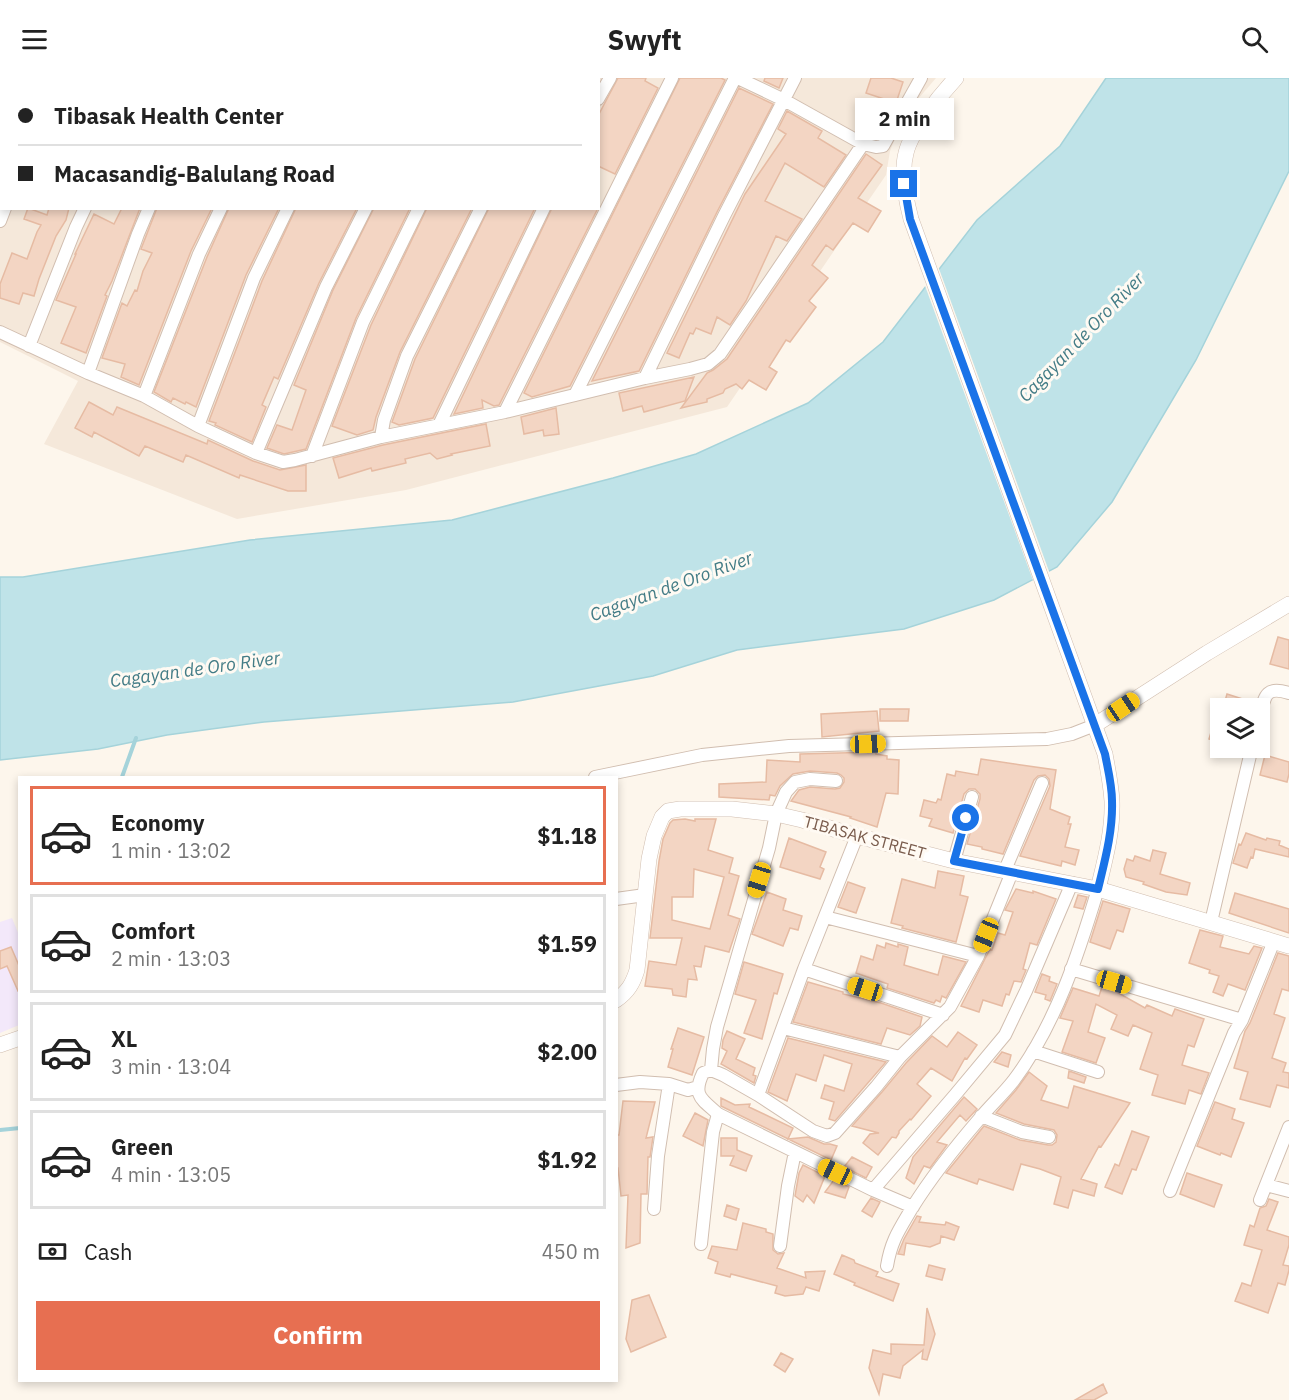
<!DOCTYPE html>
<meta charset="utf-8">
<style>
body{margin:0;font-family:"IBM Plex Sans",sans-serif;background:#f6f6f6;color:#222;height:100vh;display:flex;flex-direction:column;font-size:22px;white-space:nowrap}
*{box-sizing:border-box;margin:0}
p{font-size:20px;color:#767676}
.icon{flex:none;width:33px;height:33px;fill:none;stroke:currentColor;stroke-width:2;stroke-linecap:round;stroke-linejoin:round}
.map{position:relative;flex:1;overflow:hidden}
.side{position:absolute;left:18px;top:698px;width:600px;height:606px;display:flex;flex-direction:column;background:#fff;border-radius:0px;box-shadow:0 3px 9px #0003}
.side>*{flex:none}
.hud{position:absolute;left:0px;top:0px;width:600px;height:132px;box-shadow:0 3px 9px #0003;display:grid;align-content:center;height:132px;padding:0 18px;background:#fff}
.fabs{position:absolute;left:1210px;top:620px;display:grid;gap:12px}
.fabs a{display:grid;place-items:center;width:60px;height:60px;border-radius:0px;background:#fff;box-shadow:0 3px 9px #0003;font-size:30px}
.end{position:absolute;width:27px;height:27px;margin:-14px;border:8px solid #1a73e8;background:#fff;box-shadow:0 0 0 3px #fff}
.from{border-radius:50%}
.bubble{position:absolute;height:42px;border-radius:0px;background:#fff;box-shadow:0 3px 9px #0003;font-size:20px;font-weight:800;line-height:42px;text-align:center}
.car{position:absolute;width:18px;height:36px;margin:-18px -9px;border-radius:8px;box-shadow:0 0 4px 2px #0007;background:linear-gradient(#f5c518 24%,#345 0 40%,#f5c518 0 76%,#345 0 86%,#f5c518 0)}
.hud b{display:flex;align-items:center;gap:21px;height:57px;font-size:22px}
.hud b+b{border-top:2px solid #e0e0e0}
.hud i{width:15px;height:15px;background:#222}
ul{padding:10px 0 0;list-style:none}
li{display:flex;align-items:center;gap:18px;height:99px;margin:0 12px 9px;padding:0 6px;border:3px solid #e0e0e0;border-radius:0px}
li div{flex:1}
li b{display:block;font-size:22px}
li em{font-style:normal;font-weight:800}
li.selected{border-color:#e76f51}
li>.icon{width:54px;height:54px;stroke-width:1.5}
.pay{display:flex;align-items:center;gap:15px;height:66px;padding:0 18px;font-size:22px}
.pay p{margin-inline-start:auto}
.action{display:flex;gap:12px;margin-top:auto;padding:12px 18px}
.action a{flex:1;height:69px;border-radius:0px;background:#e76f51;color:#fff;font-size:24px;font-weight:800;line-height:69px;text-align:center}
header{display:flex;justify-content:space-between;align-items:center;height:78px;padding:0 18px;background:#fff;font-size:27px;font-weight:800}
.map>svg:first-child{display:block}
</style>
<header><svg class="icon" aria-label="menu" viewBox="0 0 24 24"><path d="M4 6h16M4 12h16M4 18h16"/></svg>Swyft<svg class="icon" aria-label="search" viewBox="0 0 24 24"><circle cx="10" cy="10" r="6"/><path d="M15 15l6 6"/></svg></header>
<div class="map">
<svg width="1289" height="1322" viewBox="0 0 1289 1322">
<rect width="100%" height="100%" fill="#fdf6ec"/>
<!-- residential -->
<path fill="#f5e8da" d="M30 0H936L912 28 896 58 890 73 886 97 727 329 406 412 237 441 44 366 78 303 0 264V58L1 55 2 130H598V2L29 1Z"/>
<!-- education -->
<path fill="#f3e8fa" d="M12 840 19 857V947L0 955V844Z"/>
<!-- water -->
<path fill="#bfe3e8" stroke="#a5d3da" stroke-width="1.5" d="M1106 0H1289V93L1196 282 1112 424 1057 489 994 522 904 551 737 572 653 598 513 624 264 644 167 657 98 671 0 682V499H23L250 462 452 442 613 400 696 376 808 325 883 264 977 142 1060 68Z"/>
<!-- pier -->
<path fill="#fdf6ec" d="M938 188 1050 496 1034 505 924 205Z"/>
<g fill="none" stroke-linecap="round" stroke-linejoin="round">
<!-- stream -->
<path stroke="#a5d3da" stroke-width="4" d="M122 699 136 660
M0 1052 20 1050"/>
</g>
<!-- building -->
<path fill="#f3d5c3" stroke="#e6bba3" stroke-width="1.5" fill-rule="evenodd" d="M618 0H646L645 3 658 10 615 96 598 88V38Z
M680 0H721L725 2 570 308 532 319 524 315Z
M765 0H783L779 10 764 3Z
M871 0H891L903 4 896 25 866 15Z
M739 10 773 26 717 134 639 293 592 303Z
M787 33 822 53 818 60 846 77 824 109 785 85 765 123 802 141 787 163 776 158 746 223 730 247 717 239 711 256 696 250 693 256 690 255 679 280 667 275 745 116 786 56 778 51Z
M866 76 882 87 858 120 881 133 868 154 853 145 833 172 826 167 812 187 828 200 809 223 816 229 790 264 786 262 769 289 777 294 766 312 749 302 742 311 736 306 725 311 723 315 707 321V324L681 330 707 295 713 292 727 281Z
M28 130 47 137 49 130H69L66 142 56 158 39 201 34 218 23 215 19 226 0 220V206L12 175 27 181 37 154 41 147 24 141Z
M122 130H140L112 203 105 217 107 218 86 275 61 265 76 229 56 222 76 176H75L94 136 114 146Z
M157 130H212L191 173 139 307 121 299 125 286 102 280 122 225 127 228 135 212 137 213 143 193 152 175 141 171Z
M229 130H279L246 197 196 329 186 324 185 326 173 320 171 324 154 314 207 179Z
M296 130H357L319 205 278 301 274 299 262 327 266 329 252 364 215 347 216 345 209 343 262 203Z
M374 130H410L356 240 306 371 284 376 267 370 277 347 292 352 306 312 294 307 333 212Z
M427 130H472L400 274 376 339 373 352 357 357 332 348 371 247Z
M489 130H535L433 340 399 347 392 344 415 281Z
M552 130H598L499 327 494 328 482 322 483 330 454 336Z
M694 299 685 323 644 334 642 328 623 333 619 315Z
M89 324 113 337 117 329 207 366 208 362 253 383 280 392 306 387V413H288L240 397 239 400 186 377 183 384 145 368 139 378 94 354 92 359 75 350Z
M556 330 559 356 544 358 543 352 524 356 521 339Z
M486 346 490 368 451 376 452 377 437 381 430 375 405 381 406 385 372 393 371 390 339 400 333 380 383 367Z
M1278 559 1289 562V591L1270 586Z
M1227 616 1255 625 1253 630H1223Z
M880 631H909L908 643H880Z
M877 633 879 653 822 659 821 636Z
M1212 651 1221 653 1219 664 1209 661Z
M876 674V676L887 678V681L899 682 898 716 886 715 877 749 850 740 851 739 791 723 799 712 810 709 835 711 840 710 844 704V700L841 697 837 695 810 693 793 696 780 708 775 718 770 717 769 722 719 719V706L766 704 767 682 800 684V676Z
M1265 677 1289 684V696L1287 704 1260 697Z
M981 681 1056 692 1050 731 1070 739 1068 746H1071L1065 769 1079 772 1075 787 1062 783 1061 788 1020 778 1050 708 1049 701 1045 697 1038 698 1034 702 1003 776 982 771V769L967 766 980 721V716L975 711H969L964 716 953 755 929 748 932 741 920 738 924 722 936 725 938 721 941 722 947 696 955 698 956 693 978 697Z
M685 741 695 743V741H716L708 772 733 780 729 795 739 798 728 837 740 841 729 874 705 868 701 889 694 888 697 902 688 901 686 919 673 917 672 911 645 908 649 883 676 887 682 860H650L659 783 663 761 670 745 673 742ZM694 791 724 799 710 851 672 842V819H693Z
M1246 755 1266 762 1267 760 1280 763 1279 767 1289 771V779L1255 771 1253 780 1251 779 1247 790 1233 785 1239 766 1241 767Z
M789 760 826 774 820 789 824 791 820 801 780 789Z
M1153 772 1166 775 1160 796 1190 805 1187 817 1166 814 1143 806 1144 804 1126 799 1124 791 1127 781 1133 783 1135 778 1150 783Z
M938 793 964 798 960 817 968 819 956 864 902 850 903 848 891 845 902 801 935 810Z
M848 804 865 810 856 835 838 829Z
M1016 811 1033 815V813L1056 821 1037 867 1030 865 1023 891 1026 892 1021 904 1014 903 1009 917 1006 916 1002 928 983 922 979 934 961 928 990 871 992 872 998 855 1005 857 1013 834 1005 832Z
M767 814 786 821 783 832 802 838 798 852 790 850 783 868 752 856Z
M1235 815 1289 831V855L1229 835Z
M1078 817 1087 819 1083 831 1074 829Z
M1103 823 1130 831 1123 854 1117 852 1110 871 1090 864Z
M1200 852 1223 858 1220 869 1249 876 1254 868 1262 870 1245 912 1228 906 1223 918 1213 914 1219 898 1209 895 1210 892 1189 885Z
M886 865 898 869V866L908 869 904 887 938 897 943 878 966 884 946 920 942 918 940 924 936 922 934 925 887 910 888 906 856 895 861 878 873 882 877 867 885 870Z
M11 869 20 890V912L18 913 7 888 0 891V873Z
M1278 875 1289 878V913L1282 911 1274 936 1285 940 1272 980 1286 985 1283 994 1289 995V1010L1277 1007 1270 1029 1240 1021 1248 994 1234 990 1245 953 1250 945Z
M744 884 783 896 777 916 774 915 762 961 744 955 756 922 735 916Z
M1042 896 1050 899 1049 903 1057 906 1050 923 1045 921 1046 917 1035 914Z
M808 904 843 914V916L881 925 922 939 920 948 910 957 887 950 881 966 793 944Z
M1102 909 1113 912 1145 930 1147 927 1172 938 1175 931 1204 941 1194 969 1188 967 1182 987 1209 995 1201 1016 1189 1012 1185 1026 1152 1017 1158 997 1140 991 1152 955 1133 947 1128 958 1111 951 1117 937 1096 926 1088 954 1105 960 1096 985 1062 974 1073 943 1060 940 1073 910 1099 918Z
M678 950 704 959 692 997 668 989 673 971H671Z
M727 953 745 961 736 981 755 990 753 997 756 998 754 1005 721 986 727 973 722 970 723 962Z
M958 954 977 967 967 981 965 980 952 1003 931 990 917 1006 931 1018 911 1042 910 1041 899 1053V1055L896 1060 892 1059 878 1077 863 1065 870 1056 879 1055 852 1048 882 1014 906 985 932 958 947 969Z
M788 960 886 984 835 1043 829 1041 834 1024 821 1020 825 1007 844 1013 852 986 824 977 816 1003 796 996 787 1023 768 1014Z
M1002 974 1011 977 1008 989 994 984Z
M1069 993 1086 999 1084 1005 1068 1000Z
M1029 994 1047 1008 1041 1022 1068 1030 1074 1008 1130 1025 1101 1069 1099 1068 1081 1101 1097 1106 1094 1118 1073 1112 1068 1130 1054 1126 1061 1099 1040 1091 1021 1086 1013 1112 979 1101 977 1106 946 1095 984 1048 1020 1062 1048 1067H1052L1056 1064 1057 1057 1054 1052 1024 1046 996 1035 1016 1012Z
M964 1019 977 1031 966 1043 960 1037 937 1064 947 1067 930 1090 924 1088 914 1106 906 1100 913 1079Z
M721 1020 735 1027 750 1026 749 1029 793 1050 788 1061 808 1059 824 1066H830L837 1068 831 1082 723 1029 721 1028Z
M623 1023 655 1024 646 1060 653 1059 650 1079H648L647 1116H641L640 1165 626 1170 628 1117 621 1118 618 1090H616V1057H619Z
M1215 1024 1235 1031 1232 1041 1244 1045 1231 1079 1221 1075 1220 1077 1197 1068Z
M695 1035 708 1042 703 1068 683 1058Z
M1132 1053 1149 1059 1136 1092 1132 1091 1122 1116 1105 1109 1115 1086 1119 1088Z
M721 1060H737V1072L752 1078 746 1093 730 1087 734 1078H721Z
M852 1079 872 1089 866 1100 844 1089Z
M803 1087 825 1098 814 1125 807 1117 803 1124 795 1118 799 1095Z
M1187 1095 1222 1107 1214 1129 1180 1116Z
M834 1102 849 1109 845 1120 825 1114Z
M871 1120 880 1124 872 1139 862 1133Z
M1269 1121 1278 1124 1267 1152 1289 1159V1167L1283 1187 1289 1188V1192L1285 1207 1278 1205 1268 1235 1235 1223 1242 1205 1251 1208 1262 1172 1244 1167 1250 1147 1254 1149 1260 1130 1266 1128Z
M727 1127 739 1131 736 1142 724 1138Z
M917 1138 921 1139 919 1144 945 1147 946 1144 959 1149 954 1162 941 1158 940 1165 930 1169 906 1165 904 1177 898 1176 904 1161Z
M743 1145 766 1151V1154L773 1156V1172L778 1176 784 1175 777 1190 806 1200 805 1194 825 1193 819 1213 806 1209 803 1216 785 1218 775 1215 777 1208 731 1196 730 1199 715 1195 718 1184 708 1180 712 1168 737 1172Z
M842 1177 854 1182 855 1185 878 1194 876 1198 899 1206 893 1223 854 1207 855 1205 834 1196Z
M929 1187 945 1191 942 1202 926 1198Z
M649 1217 666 1259 631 1274 626 1261 632 1222Z
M927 1230 935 1256 927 1282 922 1281 923 1272 903 1288 900 1300 883 1296 879 1316 869 1290 873 1272 891 1276V1266L924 1267Z
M781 1275 793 1281 785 1294 774 1287Z
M1103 1306 1107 1315 1094 1322H1075Z"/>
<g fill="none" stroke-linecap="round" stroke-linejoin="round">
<defs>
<path id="minor" d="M449 0 452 2
M738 0 784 22 863 66 876 69 883 68 921 0
M66 2 67 0
M150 2 151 0
M211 2 212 0
M284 2 285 0
M354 2 355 0
M430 2 431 0
M598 21 610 0
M0 143 5 130
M0 254 88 295 144 318 198 348 256 375 283 384 295 382 381 359 505 334 645 300 690 291 708 286 720 276 863 66
M29 268 76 149 85 130
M88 295 138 156 149 130
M645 300 724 138 795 0
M575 317 735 0
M144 318 199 176 221 130
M505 334 672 0
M439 347 544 130
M198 348 254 200 288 130
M381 359 384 342 407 278 481 130
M256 375 326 209 366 130
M312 378 363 244 419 130
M1260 637C1265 617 1266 608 1289 615
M595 699 702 677 789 668 1047 661 1072 656 1095 647
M954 783 972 719
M1005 792 1042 705
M616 821 645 817
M825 839 978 878
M1211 844 1252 669
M804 891 943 937
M1071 891 1242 942
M783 950 900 979
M1033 973 1098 994
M711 992 723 997 758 1017 813 1053 827 1058 835 1055 876 1009 900 979 950 929 978 878 1012 794
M616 1007 640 1004 669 1006 688 1012 698 1009
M758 1017 804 891 857 758
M718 1036 873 1112 913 1129
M981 1038 1022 1054 1049 1059
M1266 1107 1289 1113
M873 1112 955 1017 1005 957 1026 913 1072 805
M1170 1113 1234 955 1242 942 1274 863
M1260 1122 1289 1049
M654 1131 658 1078 669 1006
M701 1166 713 1054 718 1036C702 1021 692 1018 703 995L711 992 713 971 717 949 769 770 776 736 786 714 795 704 810 701 836 703
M780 1168 788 1108 795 1074
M887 1188C891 1163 899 1152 912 1130 932 1098 956 1068 981 1039 991 1027 1004 1015 1014 1002 1056 946 1078 877 1098 811"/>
<path id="tertiary" d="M956 0C940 17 911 53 906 75 901 94 906 122 911 141L1105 676C1108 692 1111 707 1112 723 1113 753 1105 782 1098 811
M1095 647 1207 575 1289 526
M616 922C628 914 633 905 637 892L649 781 654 758 662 739 668 733 680 731H732L776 736 802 742 857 758 954 783 1098 811 1289 868
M0 967 20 960"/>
</defs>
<!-- minor casing -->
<use href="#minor" stroke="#d1beb0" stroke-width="14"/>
<!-- tertiary casing -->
<use href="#tertiary" stroke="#d1beb0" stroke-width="16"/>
<!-- minor -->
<use href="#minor" stroke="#fff" stroke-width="12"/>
<!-- tertiary -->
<use href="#tertiary" stroke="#fff" stroke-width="15"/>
</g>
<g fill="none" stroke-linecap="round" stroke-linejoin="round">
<!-- route -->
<path stroke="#1a73e8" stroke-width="8" d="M904 106 910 141 1105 676C1108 692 1112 707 1112 723 1113 753 1105 782 1098 811L954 783 966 740"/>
</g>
<g text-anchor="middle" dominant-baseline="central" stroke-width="6" stroke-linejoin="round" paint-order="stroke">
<!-- street labels -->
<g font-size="16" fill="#7a5c4d" stroke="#fffaf3">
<text transform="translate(865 759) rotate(15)">TIBASAK STREET</text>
</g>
<!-- water labels -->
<g font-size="18" font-style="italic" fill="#437c86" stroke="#fffaf3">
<text transform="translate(1081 259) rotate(-46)">Cagayan de Oro River</text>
<text transform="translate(671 508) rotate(-20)">Cagayan de Oro River</text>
<text transform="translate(195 591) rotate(-8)">Cagayan de Oro River</text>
</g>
</g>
</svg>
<div class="fabs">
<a><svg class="icon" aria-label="layers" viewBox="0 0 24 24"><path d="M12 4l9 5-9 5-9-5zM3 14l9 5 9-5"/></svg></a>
</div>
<i class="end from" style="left:966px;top:740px"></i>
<i class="end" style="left:904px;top:106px"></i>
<div class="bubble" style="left:855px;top:20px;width:99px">2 min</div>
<i class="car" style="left:1123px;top:629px;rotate:56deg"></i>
<i class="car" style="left:868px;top:666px;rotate:88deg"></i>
<i class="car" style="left:759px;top:802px;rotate:197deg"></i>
<i class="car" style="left:986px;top:857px;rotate:202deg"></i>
<i class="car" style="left:1114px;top:904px;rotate:106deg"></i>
<i class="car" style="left:865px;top:911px;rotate:288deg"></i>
<i class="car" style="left:835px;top:1094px;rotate:295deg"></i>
<div class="hud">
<b><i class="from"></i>Tibasak Health Center</b>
<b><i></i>Macasandig-Balulang Road</b>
</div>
<section class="side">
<ul>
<li class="selected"><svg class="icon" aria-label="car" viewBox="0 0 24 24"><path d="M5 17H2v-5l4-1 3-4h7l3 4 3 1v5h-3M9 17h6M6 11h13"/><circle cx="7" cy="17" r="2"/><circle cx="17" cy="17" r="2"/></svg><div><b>Economy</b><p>1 min · 13:02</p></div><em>$1.18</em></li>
<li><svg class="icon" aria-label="car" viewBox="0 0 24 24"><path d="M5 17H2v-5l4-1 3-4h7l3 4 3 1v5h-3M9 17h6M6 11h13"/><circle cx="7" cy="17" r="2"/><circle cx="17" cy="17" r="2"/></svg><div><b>Comfort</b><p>2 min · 13:03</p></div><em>$1.59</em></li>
<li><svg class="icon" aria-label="car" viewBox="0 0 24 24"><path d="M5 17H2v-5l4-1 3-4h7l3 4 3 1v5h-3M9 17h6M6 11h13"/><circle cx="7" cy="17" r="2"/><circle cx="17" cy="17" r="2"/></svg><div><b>XL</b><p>3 min · 13:04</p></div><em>$2.00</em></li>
<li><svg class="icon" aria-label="car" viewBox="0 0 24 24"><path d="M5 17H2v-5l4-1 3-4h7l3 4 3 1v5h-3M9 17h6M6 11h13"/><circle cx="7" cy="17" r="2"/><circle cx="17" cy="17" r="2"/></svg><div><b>Green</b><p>4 min · 13:05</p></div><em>$1.92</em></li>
</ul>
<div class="pay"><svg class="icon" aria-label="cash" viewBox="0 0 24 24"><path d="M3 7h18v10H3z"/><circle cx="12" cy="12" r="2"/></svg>Cash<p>450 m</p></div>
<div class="action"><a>Confirm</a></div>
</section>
</div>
